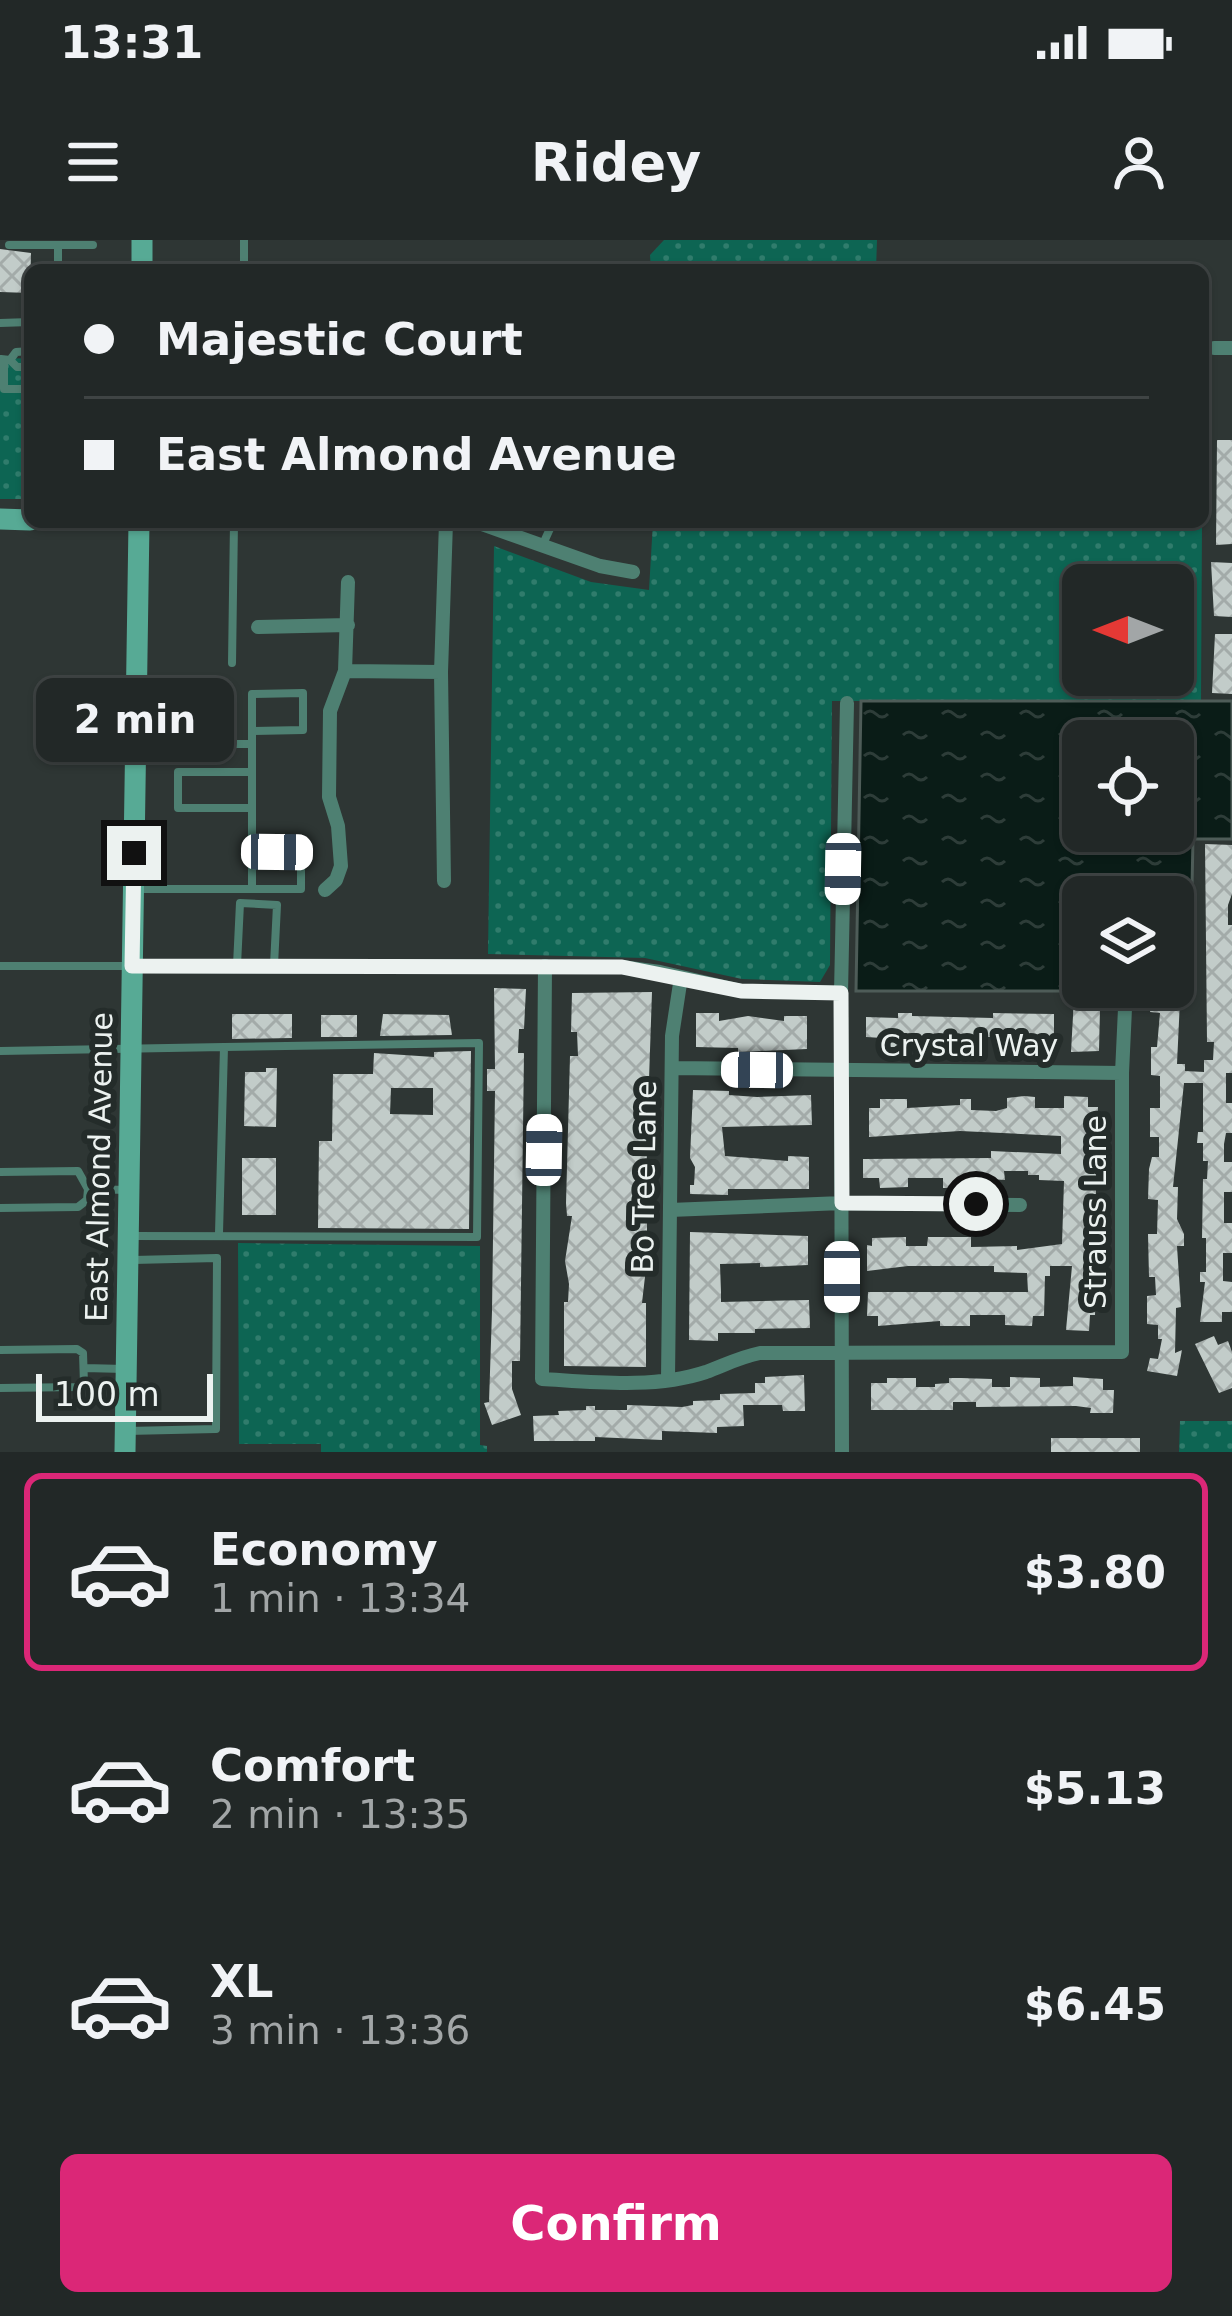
<!DOCTYPE html>
<meta charset="utf-8">
<style>
body{margin:0;font-family:"DejaVu Sans",sans-serif;background:#2e3433;color:#f1f3f6;height:100vh;display:flex;flex-direction:column;font-size:45px;white-space:nowrap}
*{box-sizing:border-box;margin:0}
p{font-size:39px;color:#a2a6a7}
.icon{flex:none;width:66px;height:66px;fill:none;stroke:currentColor;stroke-width:2;stroke-linecap:round;stroke-linejoin:round}
.map{position:relative;height:1212px;overflow:hidden}
.sheet{display:flex;flex-direction:column;background:#222827;flex:1}
.sheet>*{flex:none}
.hud{position:absolute;left:24px;top:24px;width:1185px;height:264px;border-radius:18px;box-shadow:0 3px 9px #0004,0 0 0 3px #3f4444;display:grid;align-content:center;height:264px;padding:0 60px;background:#222827}
.needle{width:78px;rotate:270deg}
.buttons{position:absolute;left:1062px;top:324px;display:grid;gap:24px}
.buttons a{display:grid;place-items:center;width:132px;height:132px;border-radius:18px;background:#222827;box-shadow:0 3px 9px #0004,0 0 0 3px #3f4444;font-size:60px}
.scale{position:absolute;left:36px;bottom:30px;width:177px;box-sizing:border-box;padding-left:12px;border:6px solid #ecf2f0;border-top:0;font-size:33px;line-height:42px;white-space:nowrap;color:#ecf2f0;-webkit-text-stroke:9px #242c2a;paint-order:stroke}
.end{position:absolute;width:54px;height:54px;margin:-27px;border:15px solid #ecf2f0;background:#111;box-shadow:0 0 0 6px #111}
.from{border-radius:50%}
.bubble{position:absolute;height:84px;border-radius:18px;background:#222827;box-shadow:0 3px 9px #0004,0 0 0 3px #3f4444;font-size:39px;font-weight:700;line-height:84px;text-align:center}
.car{position:absolute;width:36px;height:72px;margin:-36px -18px;border-radius:15px;box-shadow:0 0 9px 3px #0007;background:linear-gradient(#fff 24%,#345 0 40%,#fff 0 76%,#345 0 86%,#fff 0)}
.hud b{display:flex;align-items:center;gap:42px;height:114px;font-size:45px}
.hud b+b{border-top:3px solid #3f4444}
.hud i{width:30px;height:30px;background:#f1f3f6}
ul{padding:21px 0 0;list-style:none}
li{display:flex;align-items:center;gap:36px;height:198px;margin:0 24px 18px;padding:0 36px;border:6px solid transparent;border-radius:18px}
li div{flex:1}
li b{display:block;font-size:45px}
li em{font-style:normal;font-weight:700}
li.selected{border-color:#db2777}
li>.icon{width:108px;height:108px;stroke-width:1.5}
.action{display:flex;gap:24px;margin-top:auto;padding:24px 60px}
.action a{flex:1;height:138px;border-radius:18px;background:#db2777;color:#fff;font-size:48px;font-weight:700;line-height:138px;text-align:center}
.status{display:flex;justify-content:space-between;align-items:center;height:84px;padding:0 60px;background:#222827;direction:ltr}
.status svg{height:33px;fill:currentColor}
header{display:flex;justify-content:space-between;align-items:center;height:156px;padding:0 60px;background:#222827;font-size:54px;font-weight:700}
.map>svg:first-child{display:block}
</style>
<div class="status"><b>13:31</b><svg viewBox="0 0 49 12"><path d="M0 12V9h3v3zM5 12V6h3v6zM10 12V3h3v9zM15 12V0h3v12zM26 1h20v11H26zM47 4h2v5h-2z"/></svg></div>
<header><svg class="icon" aria-label="menu" viewBox="0 0 24 24"><path d="M4 6h16M4 12h16M4 18h16"/></svg>Ridey<svg class="icon" aria-label="person" viewBox="0 0 24 24"><circle cx="12" cy="8" r="4"/><path d="M4 21q1-7 8-7t8 7"/></svg></header>
<div class="map">
<svg width="1232" height="1212" viewBox="0 0 1232 1212">
<defs>
<pattern id="grass-dots" width="8" height="8" patternUnits="userSpaceOnUse" patternTransform="scale(3)"><rect width="8" height="8" fill="#0d6553"/><path d="M2 2h.1M6 6h.1" fill="none" stroke="#307c6c" stroke-width="1.8" stroke-linecap="round"/></pattern>
<pattern id="water-ripples" width="26" height="14" patternUnits="userSpaceOnUse" patternTransform="scale(3)"><rect width="26" height="14" fill="#0a1c17"/><path d="M2 4q2-2 4 0t4 0M15 11q2-2 4 0t4 0" fill="none" stroke="#2e3d39"/></pattern>
<pattern id="building-cross-hatch" width="8" height="8" patternUnits="userSpaceOnUse" patternTransform="scale(3)"><rect width="8" height="8" fill="#c2ccc9"/><path d="M0 0l8 8M0 8l8-8" fill="none" stroke="#a3aba9"/></pattern>
</defs>
<rect width="100%" height="100%" fill="#2e3634"/>
<!-- grass -->
<path fill="url(#grass-dots)" fill-rule="evenodd" d="M664 0H877L876 30H651L650 15Z
M30 118V259H0V119Z
M653 282H1202L1201 461H832L830 725 820 742 742 739 645 718 488 714 494 306 591 342 649 350ZM1083 345H1173V435H1083Z
M238 1003 480 1006V1205L487 1206V1212H321V1204H239Z
M1180 1181H1232V1212H1179Z"/>
<!-- water -->
<path fill="url(#water-ripples)" stroke="#4e5c58" stroke-width="3" fill-rule="evenodd" d="M861 461H1232V599H1193L1191 695H1173V657H1083V747H1112V751H856ZM1083 501H1173V591H1083Z"/>
<!-- building -->
<path fill="url(#building-cross-hatch)" fill-rule="evenodd" d="M0 9 31 13 30 53 0 52Z
M1217 200H1232V304L1216 305Z
M1211 322 1232 323V377L1214 376Z
M1215 394H1232V454L1212 453Z
M1205 604 1232 605V654L1228 665V685H1232V833H1226V863H1232V893H1226L1224 904V922H1232V952H1224V983H1232V1013H1223V1041L1232 1042V1072H1222V1082H1200L1205 1042H1200V1032H1206V998H1202L1203 939H1207L1208 921H1203V903H1197L1198 892H1203V843H1184L1173 947H1178L1177 979 1184 994V1006H1177L1181 1067 1176 1068 1175 1113 1182 1110 1177 1136 1147 1131 1150 1118 1158 1119 1162 1099H1158V1085L1147 1084V1056L1156 1055 1155 1037H1149L1148 994H1157L1158 960 1148 959 1149 929 1152 917H1159V897H1150V868H1160V836L1151 835V807H1157L1160 773 1150 772V760H1180L1177 824H1185V831L1204 832V820H1213L1214 802H1207Z
M494 748 526 749 524 789H519L518 813H524L520 1121H512V1149L521 1175 492 1185 484 1163 489 1162 492 1071 495 851H487V829H495Z
M652 752 648 869H645L647 923H644L643 942H647V1019L642 1063H646V1127L564 1126V1062H568L569 1044 565 1021 572 976H567L566 963 570 816H578L577 792H571L572 753Z
M1074 758H1091V769H1100L1099 811 1071 812Z
M696 773H719V781L748 776 784 781V776H807V809L738 812V808L696 807Z
M898 773H912V776L993 778V773L1054 774V801H1041V806H1008L1009 797H975V806H946V796H911V807H881L882 798 866 797V777L898 778Z
M232 774H292V798L232 799Z
M383 774 449 775 452 795 380 796Z
M321 775H357V797H321Z
M471 811 469 989 318 988 319 901H332L333 834H373L374 813 434 817V812ZM391 848H433V875L390 874Z
M266 828H277L276 887 244 886 245 832H266Z
M693 850 729 851V855L757 857 811 855 812 885 722 887 725 916 788 921V916L809 917V949H728V955L690 954V945H694L695 927 690 918Z
M1024 856 1035 857V868H1064V856L1088 857V867H1098L1097 910H1090V928H1096V956H1090V966H1086V987L1096 988 1089 1048H1096L1095 1075H1090L1089 1091 1066 1090 1072 1026H1050V1036H1045L1044 1076H1033L1032 1086 1005 1085V1075H970V1086H940V1081L878 1086V1076H867L868 1052H1028L1027 1033 994 1032V1026H908L867 1031V1005L872 1006V998L906 997V1006H927L928 997H971V1007L1017 1006V1010L1062 1004 1064 941 1039 940V935H1028V931H1004L1005 940 973 938 972 947 943 948V938H908V947L880 948 879 938H863V919L991 918V911L1061 914V896L960 891 869 897V868H880V859H907V868L960 865V859H971V870L996 871 1007 868V858Z
M242 918H276V975H242Z
M690 992 808 996V1025L760 1027V1023L720 1024 721 1052V1062L809 1060 810 1088 755 1089V1093H718V1101L689 1100Z
M1214 1096 1218 1105 1228 1101 1232 1112V1148L1219 1153 1195 1104Z
M804 1135 805 1171H783L782 1165H743L744 1186 717 1187V1193L662 1191V1200L595 1197V1201H534L533 1176 559 1175 558 1171 586 1170V1166H595V1170H627V1165L682 1167 693 1165V1161L720 1160V1154L755 1153V1143H765V1137Z
M1010 1137 1040 1138V1147L1073 1146V1137L1103 1139V1150H1114L1113 1173H1090L1091 1168 1076 1166 976 1167V1162H953V1170H871V1143H887V1138H916V1147H935V1144L949 1143V1138H961L992 1139V1147H1010Z
M1051 1198H1140V1212H1051Z"/>
<g fill="none" stroke-linecap="round" stroke-linejoin="round">
<!-- lane -->
<path stroke="#4e8072" stroke-width="8" d="M244 0V30
M9 5H58V30
M58 5H93
M0 83 30 82
M1 119 10 120 17 127H30
M4 120V149H30
M10 120 16 112 30 111
M27 150 30 188
M29 239 30 226
M543 304 553 282
M232 423 234 282
M252 491 303 490V453L252 454C252 519 252 584 252 649
M139 504H252
M252 532H178V568H252
M135 649H301V612H252
M237 725 240 663 277 665 274 725
M0 726H130
M0 811 224 807 219 993
M0 932 78 931 88 949
M0 968 78 967 87 960 88 949 127 950
M129 996 477 997 479 803 224 807
M0 1110 77 1109 83 1113 84 1144 80 1147 0 1148
M84 1128 125 1129
M127 1191 216 1189 217 1018 133 1020"/>
<!-- street -->
<path stroke="#4e8072" stroke-width="14" d="M1214 108H1232
M476 282 600 326 633 332
M258 387 348 385
M345 431 441 432
M444 641 441 432 446 282
M325 650 336 640 341 626 338 586 329 557 330 471 345 431 348 342
M132 726 622 727 660 732 741 751 841 753
M545 726 542 1139C594 1142 655 1149 706 1132 725 1125 740 1117 760 1113L1122 1112V833L1126 747
M672 828 1122 833
M670 970 842 963 1020 965
M668 1139 672 796 681 737
M842 1212 841 753 847 463"/>
<!-- secondary -->
<path stroke="#57aa95" stroke-width="21" d="M142 30V0
M0 279 30 280
M125 1212 139 282"/>
</g>
<g fill="none" stroke-linecap="round" stroke-linejoin="round">
<!-- route -->
<path stroke="#ecf2f0" stroke-width="15" d="M134 613 132 726 622 727 741 751 841 753 842 963 976 964"/>
</g>
<g text-anchor="middle" dominant-baseline="central" stroke-width="12" stroke-linejoin="round" paint-order="stroke">
<!-- street labels -->
<g font-size="30" fill="#ecf2f0" stroke="#242c2a">
<text x="969" y="805">Crystal Way</text>
<text transform="translate(99 927) rotate(-89)">East Almond Avenue</text>
<text transform="translate(644 937) rotate(-89)">Bo Tree Lane</text>
<text transform="translate(1095 972) rotate(-90)">Strauss Lane</text>
</g>
</g>
</svg>
<div class="buttons">
<a><svg class="needle" viewBox="-14 -14 28 28"><path d="M0-13l5 13h-10z" fill="#e53935"/><path d="M0 13l5-13h-10z" fill="#a2a6a7"/></svg></a>
<a><svg class="icon" aria-label="locate" viewBox="0 0 24 24"><circle cx="12" cy="12" r="6"/><path d="M12 2v4M12 18v4M2 12h4M18 12h4"/></svg></a>
<a><svg class="icon" aria-label="layers" viewBox="0 0 24 24"><path d="M12 4l9 5-9 5-9-5zM3 14l9 5 9-5"/></svg></a>
</div>
<div class="scale">100 m</div>
<i class="end from" style="left:976px;top:964px"></i>
<i class="end" style="left:134px;top:613px"></i>
<div class="bubble" style="left:36px;top:438px;width:198px">2 min</div>
<i class="car" style="left:277px;top:612px;rotate:91deg"></i>
<i class="car" style="left:843px;top:629px;rotate:181deg"></i>
<i class="car" style="left:757px;top:830px;rotate:271deg"></i>
<i class="car" style="left:544px;top:910px;rotate:1deg"></i>
<i class="car" style="left:842px;top:1037px;rotate:180deg"></i>
<div class="hud">
<b><i class="from"></i>Majestic Court</b>
<b><i></i>East Almond Avenue</b>
</div>
</div>
<section class="sheet">
<ul>
<li class="selected"><svg class="icon" aria-label="car" viewBox="0 0 24 24"><path d="M5 17H2v-5l4-1 3-4h7l3 4 3 1v5h-3M9 17h6M6 11h13"/><circle cx="7" cy="17" r="2"/><circle cx="17" cy="17" r="2"/></svg><div><b>Economy</b><p>1 min · 13:34</p></div><em>$3.80</em></li>
<li><svg class="icon" aria-label="car" viewBox="0 0 24 24"><path d="M5 17H2v-5l4-1 3-4h7l3 4 3 1v5h-3M9 17h6M6 11h13"/><circle cx="7" cy="17" r="2"/><circle cx="17" cy="17" r="2"/></svg><div><b>Comfort</b><p>2 min · 13:35</p></div><em>$5.13</em></li>
<li><svg class="icon" aria-label="car" viewBox="0 0 24 24"><path d="M5 17H2v-5l4-1 3-4h7l3 4 3 1v5h-3M9 17h6M6 11h13"/><circle cx="7" cy="17" r="2"/><circle cx="17" cy="17" r="2"/></svg><div><b>XL</b><p>3 min · 13:36</p></div><em>$6.45</em></li>
</ul>
<div class="action"><a>Confirm</a></div>
</section>
